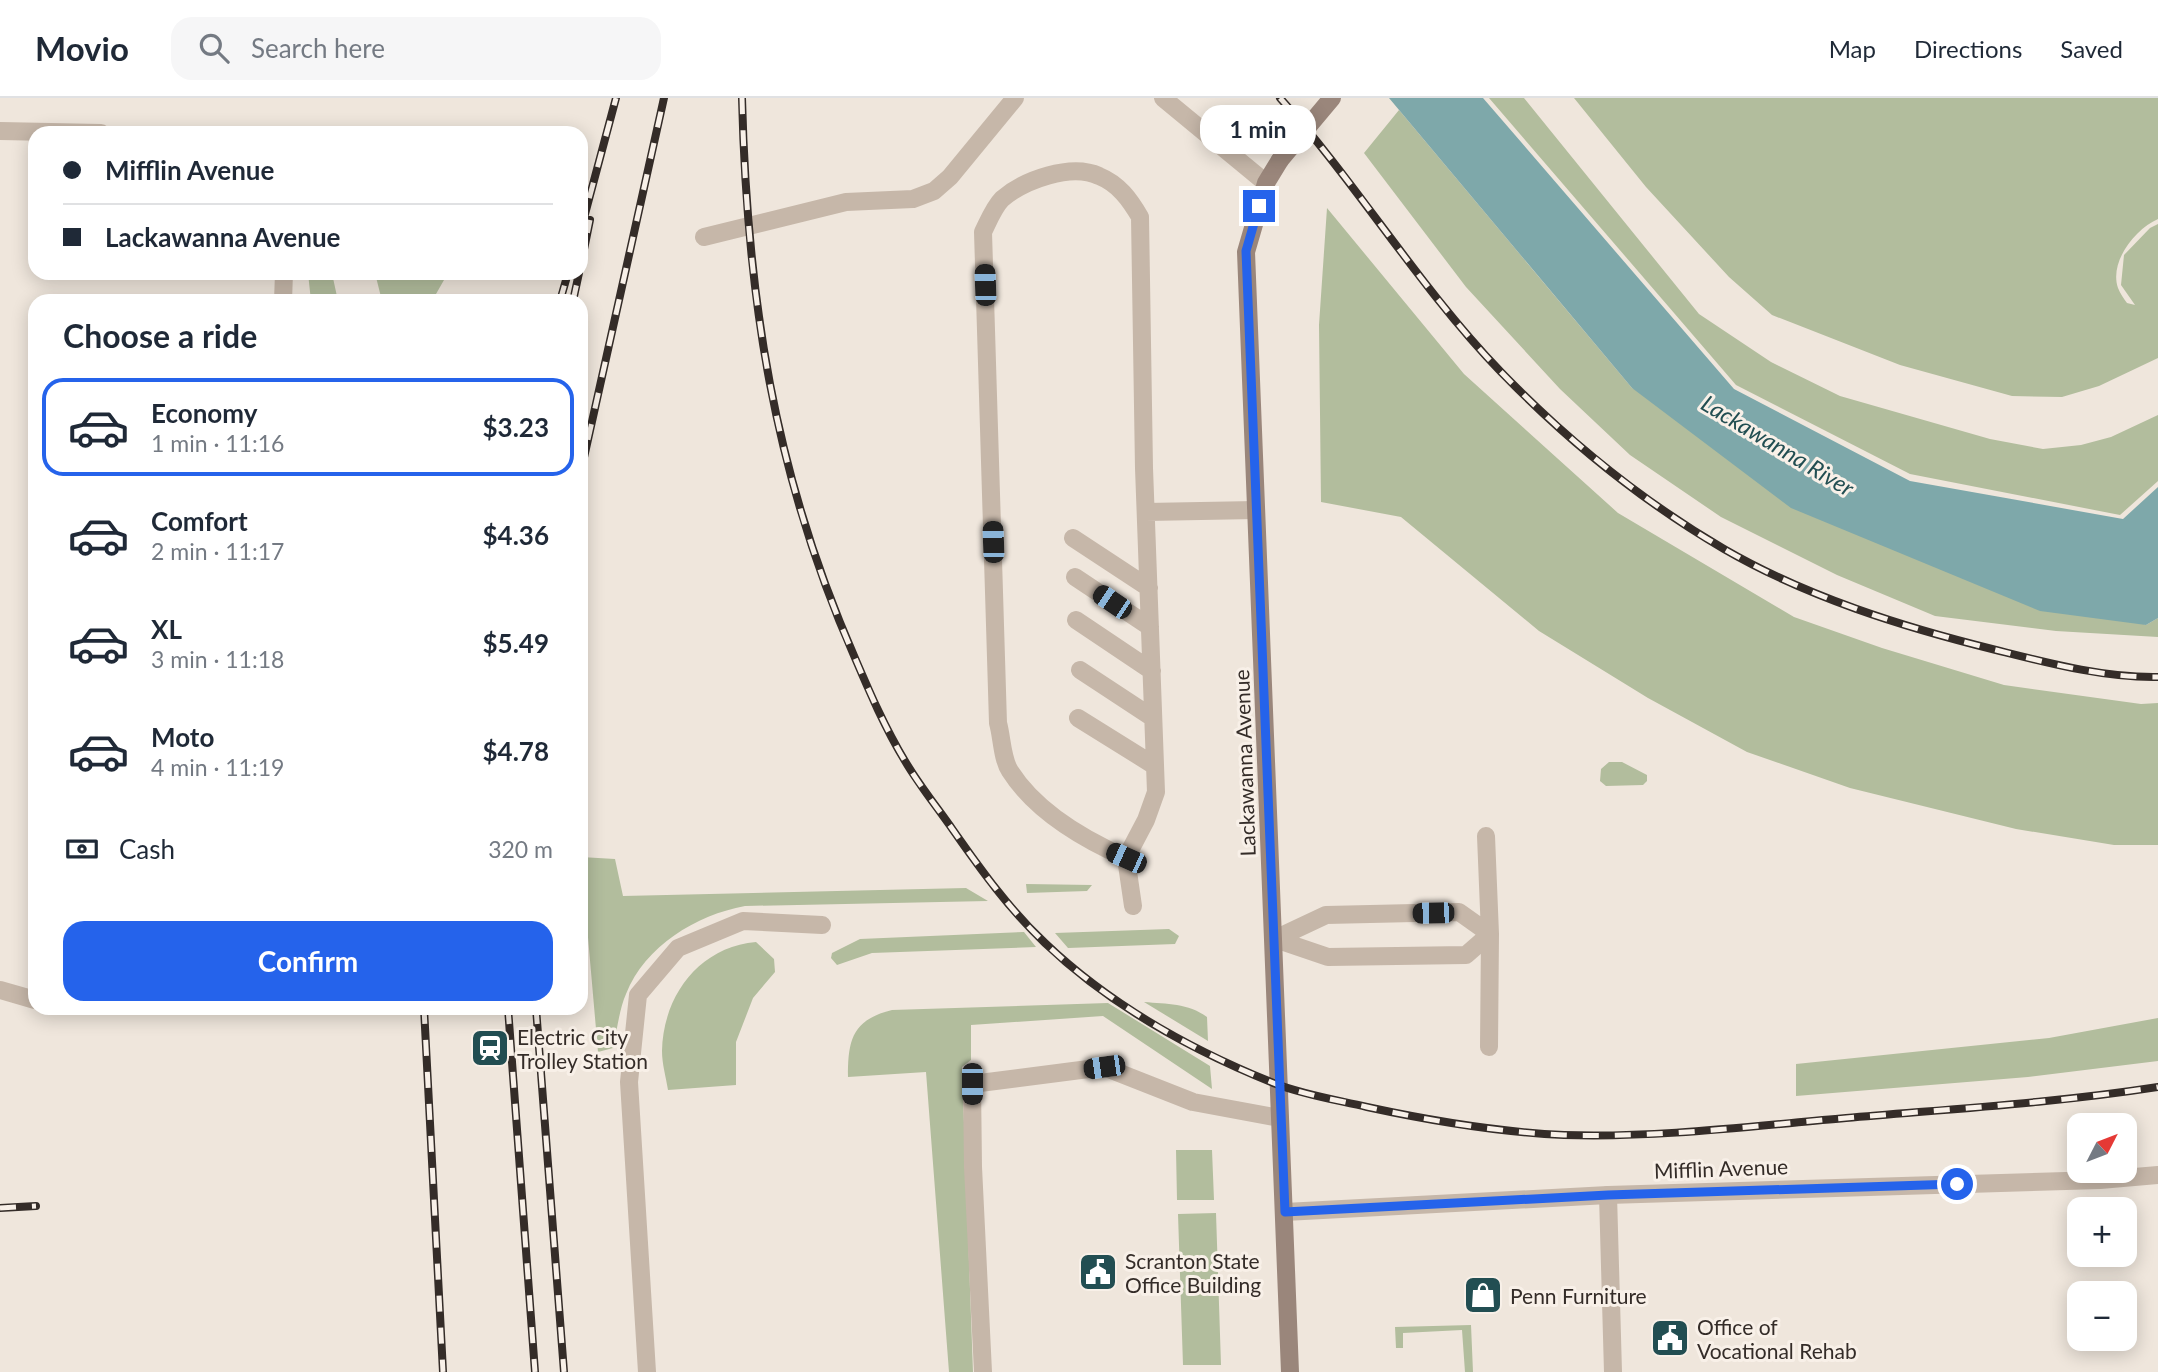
<!DOCTYPE html>
<meta charset="utf-8">
<style>
body{margin:0;font-family:Lato,sans-serif;background:#f6f6f7;color:#1f2937;height:100vh;display:flex;flex-direction:column;font-size:26px;white-space:nowrap}
*{box-sizing:border-box;margin:0}
p{font-size:23px;color:#747a83}
.icon{flex:none;width:38px;height:38px;fill:none;stroke:currentColor;stroke-width:2;stroke-linecap:round;stroke-linejoin:round}
.map{position:relative;flex:1;overflow:hidden}
.side{position:absolute;left:28px;top:196px;width:560px;height:721px;display:flex;flex-direction:column;background:#fff;border-radius:21px;box-shadow:0 4px 18px #0003}
.side>*{flex:none}
.top-card{position:absolute;left:28px;top:28px;width:560px;height:154px;border-radius:21px;box-shadow:0 4px 18px #0003;display:grid;align-content:center;height:154px;padding:0 35px;background:#fff}
.needle{width:46px;rotate:48deg}
.controls{position:absolute;left:2067px;top:1015px;display:grid;gap:14px}
.controls a{display:grid;place-items:center;width:70px;height:70px;border-radius:14px;background:#fff;box-shadow:0 4px 18px #0003;font-size:35px}
.end{position:absolute;width:32px;height:32px;margin:-16px;border:9px solid #2563eb;background:#fff;box-shadow:0 0 0 4px #fff}
.from{border-radius:50%}
.bubble{position:absolute;height:49px;border-radius:21px;background:#fff;box-shadow:0 4px 18px #0003;font-size:23px;font-weight:700;line-height:49px;text-align:center}
.car{position:absolute;width:21px;height:42px;margin:-21px -10px;border-radius:9px;box-shadow:0 0 5px 2px #0007;background:linear-gradient(#222 24%,#8ab4d8 0 40%,#222 0 76%,#8ab4d8 0 86%,#222 0)}
.top-card b{display:flex;align-items:center;gap:24px;height:66px;font-size:26px}
.top-card b+b{border-top:2px solid #e0e1e3}
.top-card i{width:18px;height:18px;background:#1f2937}
ul{padding:0;list-style:none}
li{display:flex;align-items:center;gap:21px;height:98px;margin:0 14px 10px;padding:0 21px;border:4px solid transparent;border-radius:21px}
li div{flex:1}
li b{display:block;font-size:26px}
li em{font-style:normal;font-weight:700}
li.current{border-color:#2563eb}
li>.icon{width:63px;height:63px;stroke-width:1.5}
h2{padding:0 35px;font-size:32px;line-height:84px}
.pay{display:flex;align-items:center;gap:18px;height:77px;padding:0 35px;font-size:26px}
.pay p{margin-inline-start:auto}
.button{display:flex;gap:14px;margin-top:auto;padding:14px 35px}
.button a{flex:1;height:80px;border-radius:21px;background:#2563eb;color:#fff;font-size:28px;font-weight:700;line-height:80px;text-align:center}
header{display:flex;align-items:center;gap:42px;box-sizing:border-box;height:98px;padding:0 35px;background:#fff;border-bottom:2px solid #e0e1e3}
header strong{font-size:33px}
nav{display:flex;gap:38px;margin-inline-start:auto;font-size:24px}
.search{width:490px;height:63px;background:#f6f6f7;display:flex;align-items:center;gap:18px;box-sizing:border-box;padding:0 24px;border-radius:21px;color:#747a83;font-size:26px}
.map>svg:first-child{display:block}
</style>
<header>
<strong>Movio</strong>
<div class="search"><svg class="icon" aria-label="search" viewBox="0 0 24 24"><circle cx="10" cy="10" r="6"/><path d="M15 15l6 6"/></svg>Search here</div>
<nav><a>Map</a><a>Directions</a><a>Saved</a></nav>
</header>
<div class="map">
<svg width="2158" height="1274" viewBox="0 0 2158 1274">
<rect width="100%" height="100%" fill="#efe6dc"/>
<!-- green -->
<path fill="#b2bd9d" d="M1489 0H1524L1699 216 1771 264 1840 298 1990 341 2043 351 2081 347 2111 339 2158 317V383L2120 417 1910 376 1736 287Z
M1574 0H2158V121C2135 131 2109 164 2118 190 2120 195 2124 201 2127 205L2135 207 2121 187 2124 157 2150 130 2158 126V260L2099 288 2062 299 2012 298 1900 267 1772 217 1729 179 1646 89Z
M1399 12 1632 290 2146 527 2158 520V539L2056 533 1935 518 1837 477 1721 419 1630 357 1560 291 1466 189 1364 55Z
M1327 110 1464 276 1618 415 1794 519 1882 550 2004 587 2141 606 2158 605V747H2114L2016 731 1850 690 1747 654 1648 600 1539 533 1401 419 1321 404 1319 227Z
M308 175H329L333 180 338 203H311Z
M375 175H448L432 203H382Z
M1609 664H1622L1647 677V683L1643 687 1606 688 1600 683 1601 671Z
M581 759 615 761 623 798 966 790 988 803 745 808C696 817 645 848 626 896 619 912 617 933 613 950L598 954Z
M1026 786 1092 787 1087 793 1027 795Z
M1169 831 1179 838 1175 846 1068 850 1055 835Z
M1024 834 1036 849 872 855 837 867 831 860 832 855 860 841Z
M756 844 774 861 775 874 753 900 736 944V987L668 992C666 979 662 966 662 953 663 898 699 849 756 844Z
M1144 904C1167 906 1188 905 1207 919L1208 943Z
M1108 905 1210 968 1212 991 1103 918 971 927V962L962 969 973 1274H949L926 974 848 979C848 942 852 922 892 912Z
M2158 920V963L2028 979 1796 998V966L2049 940Z
M1176 1052H1212L1214 1102H1177Z
M1216 1115 1221 1267H1183L1178 1116Z
M1471 1227 1473 1274H1465L1462 1232 1403 1235V1250H1396L1395 1229Z"/>
<!-- water -->
<path fill="#7ea8aa" d="M1389 0H1483L1734 291 1910 383 2123 421 2158 389V520L2146 527 2040 513 1791 410 1632 290Z"/>
<g fill="none" stroke-linecap="round" stroke-linejoin="round">
<!-- service -->
<path stroke="#c6b7a9" stroke-width="18" d="M1163 0 1266 85
M0 33 101 35
M704 139 846 104 913 101 934 93 950 79 1015 0
M283 203 284 175
M1146 414 1256 412
M1073 440 1149 490
M1075 479 1150 529
M1076 522 1152 573
M1080 572 1153 620
M1078 620 1155 668
M1486 738 1490 836 1489 949
M1126 760C1083 741 1036 714 1010 673 1002 661 1002 639 998 625L983 134C988 124 994 109 1002 101 1024 82 1071 65 1099 78 1119 86 1130 102 1140 119L1144 370 1156 694 1146 722 1126 760 1133 808
M1459 814 1490 836 1466 857 1328 859 1275 841 1326 817Z
M0 892 35 902
M1608 1097 1613 1274
M647 1274 629 984 638 897 678 850 743 823 822 827
M983 1274 973 1069 972 986 1104 969 1193 1004 1280 1020"/>
<!-- minor -->
<path stroke="#c6b7a9" stroke-width="18" d="M1285 1114 1608 1097 2100 1082 2158 1077"/>
<!-- secondary -->
<path stroke="#9a867b" stroke-width="18" d="M1280 62 1266 85 1246 154 1290 1274"/>
<defs>
<path id="rail" d="M742 0C747 200 774 376 855 560 870 595 885 630 905 663 919 687 937 709 953 732 981 772 1009 811 1045 845 1110 907 1193 953 1276 986 1305 997 1337 1002 1367 1009 1432 1023 1497 1034 1564 1037 1657 1040 1753 1028 1846 1020 1950 1011 2055 1005 2158 989
M1280 0C1358 87 1419 189 1501 274 1566 341 1642 403 1724 451 1807 499 1903 529 1996 552 2048 565 2104 580 2158 579
M581 131 616 0
M581 166 590 122
M560 203 568 175
M573 203 579 175
M581 373 664 0
M424 910 443 1274
M508 910 535 1274
M536 910 564 1274
M0 1110 36 1108"/>
</defs>
<!-- rail casing -->
<use href="#rail" stroke="#342c28" stroke-width="8"/>
<!-- rail -->
<use href="#rail" stroke="#f8f0e8" stroke-width="5" stroke-dasharray="16" stroke-linecap="butt"/>
<!-- secondary-bridge -->
<path stroke="#9a867b" stroke-width="18" d="M1280 62 1332 0"/>
</g>
<g fill="none" stroke-linecap="round" stroke-linejoin="round">
<!-- route -->
<path stroke="#2563eb" stroke-width="9" d="M1259 108 1246 153 1285 1114 1608 1097 1957 1086"/>
</g>
<!-- icons -->
<defs>
<symbol id="station-square" viewBox="-11 -11 22 22"><rect x="-9" y="-9" width="18" height="18" rx="4" fill="#224e52" stroke="#f8f0e8"/><path d="M-3-6H3Q5-6 5-4V2Q5 4 3 4L4.5 6H3L1.5 4h-3L-3 6H-4.5L-3 4Q-5 4-5 2V-4Q-5-6-3-6ZM-3.5-4v3h7v-3ZM-3.5 1v1.5H-2V1ZM2 1v1.5H3.5V1Z" fill="#fff"/></symbol>
<symbol id="civic-square" viewBox="-11 -11 22 22"><rect x="-9" y="-9" width="18" height="18" rx="4" fill="#224e52" stroke="#f8f0e8"/><path d="M-.6-6.5H3V-4.5H.6V-3L4-1V1h2V6H-6V1h2V-1L-.6-3ZM-1.2 2.5V6h2.4V2.5Z" fill="#fff"/></symbol>
<symbol id="shop-square" viewBox="-11 -11 22 22"><rect x="-9" y="-9" width="18" height="18" rx="4" fill="#224e52" stroke="#f8f0e8"/><path d="M-5-2.5h2.3a2.7 3.5 0 0 1 5.4 0H5L5.5 6h-11ZM-1.5-2.5h3a1.5 2.3 0 0 0-3 0Z" fill="#fff"/></symbol>
</defs>
<g fill-rule="evenodd">
<use href="#station-square" x="468" y="928" width="44" height="44"/>
<use href="#civic-square" x="1076" y="1152" width="44" height="44"/>
<use href="#shop-square" x="1461" y="1175" width="44" height="44"/>
<use href="#civic-square" x="1648" y="1218" width="44" height="44"/>
</g>
<g text-anchor="middle" dominant-baseline="central" stroke-width="6" stroke-linejoin="round" paint-order="stroke">
<!-- street labels -->
<g font-size="21" fill="#342c28" stroke="#f8f0e8">
<text transform="translate(1244 665) rotate(-92)">Lackawanna Avenue</text>
<text transform="translate(1721 1070) rotate(-2)">Mifflin Avenue</text>
</g>
<!-- poi labels -->
<g font-size="21" fill="#342c28" stroke="#f8f0e8" text-anchor="start">
<text x="517" y="938">Electric City<tspan x="517" dy="24">Trolley Station</tspan></text>
<text x="1125" y="1162">Scranton State<tspan x="1125" dy="24">Office Building</tspan></text>
<text x="1510" y="1197">Penn Furniture</text>
<text x="1697" y="1228">Office of<tspan x="1697" dy="24">Vocational Rehab</tspan></text>
</g>
<!-- water labels -->
<g font-size="23" font-style="italic" fill="#224e52" stroke="#f8f0e8">
<text transform="translate(1778 347) rotate(31)">Lackawanna River</text>
</g>
</g>
</svg>
<div class="controls">
<a><svg class="needle" viewBox="-14 -14 28 28"><path d="M0-13l5 13h-10z" fill="#e53935"/><path d="M0 13l5-13h-10z" fill="#747a83"/></svg></a>
<a>+</a>
<a>−</a>
</div>
<i class="end from" style="left:1957px;top:1086px"></i>
<i class="end" style="left:1259px;top:108px"></i>
<div class="bubble" style="left:1200px;top:7px;width:116px">1 min</div>
<i class="car" style="left:985px;top:187px;rotate:358deg"></i>
<i class="car" style="left:993px;top:444px;rotate:358deg"></i>
<i class="car" style="left:1112px;top:504px;rotate:304deg"></i>
<i class="car" style="left:1126px;top:760px;rotate:294deg"></i>
<i class="car" style="left:1433px;top:815px;rotate:269deg"></i>
<i class="car" style="left:1104px;top:969px;rotate:262deg"></i>
<i class="car" style="left:972px;top:986px;rotate:180deg"></i>
<div class="top-card">
<b><i class="from"></i>Mifflin Avenue</b>
<b><i></i>Lackawanna Avenue</b>
</div>
<section class="side">
<h2>Choose a ride</h2>
<ul>
<li class="current"><svg class="icon" aria-label="car" viewBox="0 0 24 24"><path d="M5 17H2v-5l4-1 3-4h7l3 4 3 1v5h-3M9 17h6M6 11h13"/><circle cx="7" cy="17" r="2"/><circle cx="17" cy="17" r="2"/></svg><div><b>Economy</b><p>1 min · 11:16</p></div><em>$3.23</em></li>
<li><svg class="icon" aria-label="car" viewBox="0 0 24 24"><path d="M5 17H2v-5l4-1 3-4h7l3 4 3 1v5h-3M9 17h6M6 11h13"/><circle cx="7" cy="17" r="2"/><circle cx="17" cy="17" r="2"/></svg><div><b>Comfort</b><p>2 min · 11:17</p></div><em>$4.36</em></li>
<li><svg class="icon" aria-label="car" viewBox="0 0 24 24"><path d="M5 17H2v-5l4-1 3-4h7l3 4 3 1v5h-3M9 17h6M6 11h13"/><circle cx="7" cy="17" r="2"/><circle cx="17" cy="17" r="2"/></svg><div><b>XL</b><p>3 min · 11:18</p></div><em>$5.49</em></li>
<li><svg class="icon" aria-label="car" viewBox="0 0 24 24"><path d="M5 17H2v-5l4-1 3-4h7l3 4 3 1v5h-3M9 17h6M6 11h13"/><circle cx="7" cy="17" r="2"/><circle cx="17" cy="17" r="2"/></svg><div><b>Moto</b><p>4 min · 11:19</p></div><em>$4.78</em></li>
</ul>
<div class="pay"><svg class="icon" aria-label="cash" viewBox="0 0 24 24"><path d="M3 7h18v10H3z"/><circle cx="12" cy="12" r="2"/></svg>Cash<p>320 m</p></div>
<div class="button"><a>Confirm</a></div>
</section>
</div>
